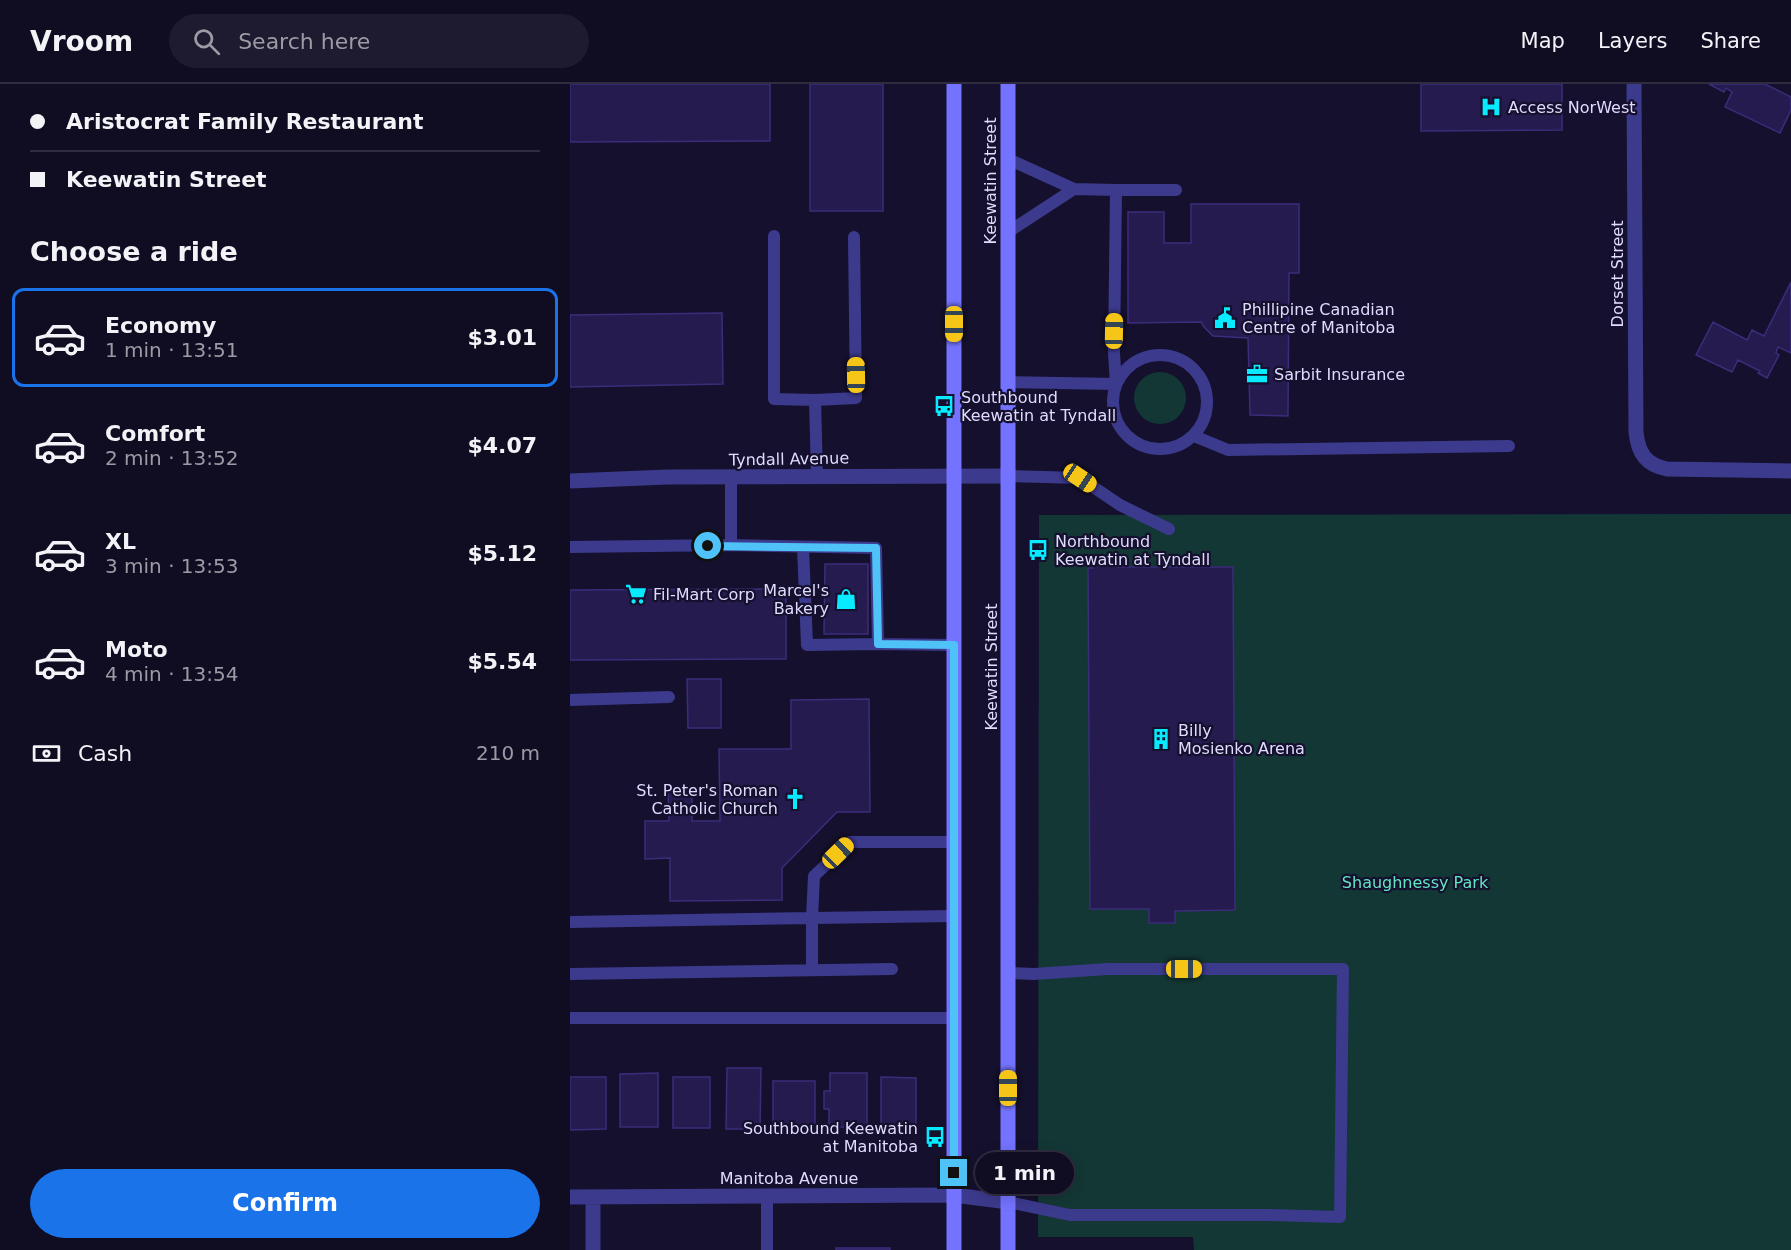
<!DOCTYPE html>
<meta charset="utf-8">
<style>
body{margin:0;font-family:"DejaVu Sans",sans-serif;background:#1e1a2f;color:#f1f3f6;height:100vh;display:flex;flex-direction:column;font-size:22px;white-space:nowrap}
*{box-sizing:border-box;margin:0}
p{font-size:20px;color:#9c9ba5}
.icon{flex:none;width:33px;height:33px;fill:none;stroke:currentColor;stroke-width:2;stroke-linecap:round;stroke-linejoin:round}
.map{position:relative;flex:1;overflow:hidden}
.sheet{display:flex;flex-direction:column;background:#100c22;width:570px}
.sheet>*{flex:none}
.guide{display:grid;align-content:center;height:132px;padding:0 30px;background:#100c22}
.end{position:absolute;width:27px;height:27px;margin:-14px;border:8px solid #4fc3f7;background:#111;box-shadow:0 0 0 3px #111}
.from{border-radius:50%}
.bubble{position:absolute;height:42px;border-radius:21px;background:#100c22;box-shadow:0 3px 15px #0003,0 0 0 2px #302c40;font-size:20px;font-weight:600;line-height:42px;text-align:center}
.car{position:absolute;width:18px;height:36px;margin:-18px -9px;border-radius:8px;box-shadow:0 0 4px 2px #0007;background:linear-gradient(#f5c518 24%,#345 0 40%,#f5c518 0 76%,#345 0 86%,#f5c518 0)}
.guide b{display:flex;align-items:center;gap:21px;height:57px;font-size:22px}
.guide b+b{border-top:2px solid #302c40}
.guide i{width:15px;height:15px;background:#f1f3f6}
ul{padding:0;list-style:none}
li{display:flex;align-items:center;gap:18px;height:99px;margin:0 12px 9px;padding:0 18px;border:3px solid transparent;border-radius:12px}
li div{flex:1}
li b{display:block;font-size:22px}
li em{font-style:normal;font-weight:600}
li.selected{border-color:#1a73e8}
li>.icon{width:54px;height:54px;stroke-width:1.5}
h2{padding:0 30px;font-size:27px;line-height:72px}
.pay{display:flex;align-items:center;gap:15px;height:66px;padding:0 30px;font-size:22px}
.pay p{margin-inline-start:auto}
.primary-button{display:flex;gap:12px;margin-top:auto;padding:12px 30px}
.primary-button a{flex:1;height:69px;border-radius:36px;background:#1a73e8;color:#fff;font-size:24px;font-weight:600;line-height:69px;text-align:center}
header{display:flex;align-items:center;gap:36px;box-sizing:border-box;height:84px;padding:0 30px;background:#100c22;border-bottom:2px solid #302c40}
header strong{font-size:28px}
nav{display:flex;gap:33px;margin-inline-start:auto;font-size:21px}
.search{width:420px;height:54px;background:#1e1a2f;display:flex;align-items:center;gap:15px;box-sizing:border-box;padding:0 21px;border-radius:33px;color:#9c9ba5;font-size:22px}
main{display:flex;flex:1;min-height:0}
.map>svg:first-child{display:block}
</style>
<header>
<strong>Vroom</strong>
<div class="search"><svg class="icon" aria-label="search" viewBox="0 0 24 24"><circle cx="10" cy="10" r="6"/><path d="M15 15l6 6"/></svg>Search here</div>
<nav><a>Map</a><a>Layers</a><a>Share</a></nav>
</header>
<main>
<section class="sheet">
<div class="guide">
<b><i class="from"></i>Aristocrat Family Restaurant</b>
<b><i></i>Keewatin Street</b>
</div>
<h2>Choose a ride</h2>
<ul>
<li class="selected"><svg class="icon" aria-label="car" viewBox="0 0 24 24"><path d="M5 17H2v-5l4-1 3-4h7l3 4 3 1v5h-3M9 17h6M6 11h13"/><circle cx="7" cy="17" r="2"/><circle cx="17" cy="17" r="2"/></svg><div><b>Economy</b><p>1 min · 13:51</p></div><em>$3.01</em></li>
<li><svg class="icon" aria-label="car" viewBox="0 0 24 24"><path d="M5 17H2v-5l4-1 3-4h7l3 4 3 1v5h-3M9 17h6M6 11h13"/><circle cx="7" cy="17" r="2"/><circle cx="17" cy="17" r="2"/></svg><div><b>Comfort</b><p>2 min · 13:52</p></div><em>$4.07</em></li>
<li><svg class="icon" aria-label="car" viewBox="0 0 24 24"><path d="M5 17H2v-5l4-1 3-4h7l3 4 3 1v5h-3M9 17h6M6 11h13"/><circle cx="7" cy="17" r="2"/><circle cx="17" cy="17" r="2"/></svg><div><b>XL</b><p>3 min · 13:53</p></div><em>$5.12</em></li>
<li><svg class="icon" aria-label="car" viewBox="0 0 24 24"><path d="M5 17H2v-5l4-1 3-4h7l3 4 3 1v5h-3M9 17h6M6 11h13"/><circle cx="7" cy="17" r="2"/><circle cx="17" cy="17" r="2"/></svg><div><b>Moto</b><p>4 min · 13:54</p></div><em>$5.54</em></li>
</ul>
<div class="pay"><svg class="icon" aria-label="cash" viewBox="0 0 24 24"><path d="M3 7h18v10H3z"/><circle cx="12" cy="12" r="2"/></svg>Cash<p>210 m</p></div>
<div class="primary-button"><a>Confirm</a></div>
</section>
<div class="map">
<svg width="1221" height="1166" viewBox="0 0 1221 1166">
<rect width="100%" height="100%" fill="#15102d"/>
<!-- green -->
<path fill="#133735" d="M564 314a26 26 0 1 1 52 0a26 26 0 1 1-52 0Z
M1221 430V1166H624L623 1153H468L469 431Z"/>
<!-- building -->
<path fill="#251b4e" stroke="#3b2d7b" stroke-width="1.5" d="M0 0H200V57L0 58Z
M240 0H313V127H240Z
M851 0H992V46L851 47Z
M1139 0H1195L1221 13V26L1210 49 1155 23 1162 8 1156 4 1154 8Z
M621 120H729V189H719L718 332 680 331 678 254 643 252 634 243 631 238 558 239V128H594V159H621Z
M1221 198V269L1208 263 1206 269 1209 271 1197 294 1188 289 1190 287 1168 276 1162 288 1126 271 1143 238 1177 256 1182 246 1194 252Z
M152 229 153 300 0 303V231Z
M523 472H547V483H663L665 826 605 827V839H579V825H520L518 484H523Z
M255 480H298V550H254Z
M216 505V575L0 576V506Z
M117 595H151V644H118Z
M299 615 300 728H267L212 784V816L100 817V774L75 775V737H99L98 703H122V737H150L149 665H221V616Z
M157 984H191L190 1045H156Z
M88 989V1043H50V990Z
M260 989H297V1043H259V1025H254V1007H260Z
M0 993H36V1045L0 1046Z
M103 993H140V1044H103Z
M311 993 346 994V1044H311Z
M203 997H245V1044H203Z
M266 1164H320V1166H266Z"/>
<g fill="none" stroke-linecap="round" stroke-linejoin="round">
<!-- lane -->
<path stroke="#3c3a8d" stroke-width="12" d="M438 75 504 105 546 106 544 269 546 300 439 298
M546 106H606
M438 148 504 105
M204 152V315L245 316 247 392
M543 318a47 47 0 1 1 94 0a47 47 0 1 1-94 0Z
M245 316 286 314 284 153
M624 352 658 366 939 362
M439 392 510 394 550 421 599 445
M161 461 306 464 308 560 384 561
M0 463 161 461V393
M233 463 237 561 308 560
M0 616 99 613
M384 758H280L244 792 242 834 384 832
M0 838 242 834V886
M0 890 322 885
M0 934H384
M438 1118 500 1131H698L770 1133 773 885H537L464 890 439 889
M197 1166V1112"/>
<!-- street -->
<path stroke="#3c3a8d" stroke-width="15" d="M1064 0 1066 348C1068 369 1076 381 1097 385L1221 387
M0 397 98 393 439 392
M0 1113 384 1111 438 1118
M23 1166V1113"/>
<!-- secondary -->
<path stroke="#7473ff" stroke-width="15" d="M384 1166V0
M438 1166V0"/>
</g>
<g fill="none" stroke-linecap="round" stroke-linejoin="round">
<!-- route -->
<path stroke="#4fc3f7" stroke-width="8" d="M138 462 306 464 308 560 384 561V1089"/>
</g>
<!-- icons -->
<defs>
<symbol id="hospital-bare" viewBox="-9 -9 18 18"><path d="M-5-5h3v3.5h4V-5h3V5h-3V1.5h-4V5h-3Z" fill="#08eaff" stroke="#15102d" stroke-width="2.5" paint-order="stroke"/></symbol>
<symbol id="civic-bare" viewBox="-9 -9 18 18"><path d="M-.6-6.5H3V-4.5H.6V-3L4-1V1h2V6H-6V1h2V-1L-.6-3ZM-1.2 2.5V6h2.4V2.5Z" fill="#08eaff" stroke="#15102d" stroke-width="2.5" paint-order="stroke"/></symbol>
<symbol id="office-bare" viewBox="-9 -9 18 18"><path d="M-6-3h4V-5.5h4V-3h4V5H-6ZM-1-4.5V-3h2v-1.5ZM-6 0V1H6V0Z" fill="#08eaff" stroke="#15102d" stroke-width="2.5" paint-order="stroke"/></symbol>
<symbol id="bus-bare" viewBox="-9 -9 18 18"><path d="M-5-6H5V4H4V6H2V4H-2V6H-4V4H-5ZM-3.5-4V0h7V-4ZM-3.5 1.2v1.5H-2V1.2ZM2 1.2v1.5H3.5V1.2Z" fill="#08eaff" stroke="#15102d" stroke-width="2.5" paint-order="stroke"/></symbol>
<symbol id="supermarket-bare" viewBox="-9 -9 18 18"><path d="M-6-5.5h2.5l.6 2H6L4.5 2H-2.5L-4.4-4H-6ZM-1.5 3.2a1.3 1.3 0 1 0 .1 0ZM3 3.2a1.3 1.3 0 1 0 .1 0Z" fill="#08eaff" stroke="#15102d" stroke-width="2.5" paint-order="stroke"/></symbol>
<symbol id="shop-bare" viewBox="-9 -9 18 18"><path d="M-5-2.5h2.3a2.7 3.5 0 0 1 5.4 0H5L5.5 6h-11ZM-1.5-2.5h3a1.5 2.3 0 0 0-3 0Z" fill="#08eaff" stroke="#15102d" stroke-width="2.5" paint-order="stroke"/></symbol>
<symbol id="building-bare" viewBox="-9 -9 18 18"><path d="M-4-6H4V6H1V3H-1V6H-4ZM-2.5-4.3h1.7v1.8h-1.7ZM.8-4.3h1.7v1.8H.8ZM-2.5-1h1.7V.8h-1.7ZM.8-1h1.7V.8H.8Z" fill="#08eaff" stroke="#15102d" stroke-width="2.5" paint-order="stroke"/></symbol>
<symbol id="church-bare" viewBox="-9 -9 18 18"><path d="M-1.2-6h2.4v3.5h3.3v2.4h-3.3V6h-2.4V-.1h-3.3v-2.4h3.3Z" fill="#08eaff" stroke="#15102d" stroke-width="2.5" paint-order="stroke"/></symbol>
</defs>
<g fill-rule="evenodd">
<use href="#hospital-bare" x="906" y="8" width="30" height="30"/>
<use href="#civic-bare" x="640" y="219" width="30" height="30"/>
<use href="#office-bare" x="672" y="275" width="30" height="30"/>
<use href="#bus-bare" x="359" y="307" width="30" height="30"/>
<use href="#bus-bare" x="453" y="451" width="30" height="30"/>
<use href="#supermarket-bare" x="51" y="495" width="30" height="30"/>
<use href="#shop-bare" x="261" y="500" width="30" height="30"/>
<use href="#building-bare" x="576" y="640" width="30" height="30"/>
<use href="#church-bare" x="210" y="700" width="30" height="30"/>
<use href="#bus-bare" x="350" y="1038" width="30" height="30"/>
</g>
<g text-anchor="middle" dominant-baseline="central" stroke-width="4.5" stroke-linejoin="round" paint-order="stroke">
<!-- poi labels -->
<g font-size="16" fill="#dfdcff" stroke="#15102d" text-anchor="start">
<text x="938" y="23">Access NorWest</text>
<text x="672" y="225">Phillipine Canadian<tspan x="672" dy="18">Centre of Manitoba</tspan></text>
<text x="704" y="290">Sarbit Insurance</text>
<text x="391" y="313">Southbound<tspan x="391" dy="18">Keewatin at Tyndall</tspan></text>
<text x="485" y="457">Northbound<tspan x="485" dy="18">Keewatin at Tyndall</tspan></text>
<text x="259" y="506" text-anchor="end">Marcel's<tspan x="259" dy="18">Bakery</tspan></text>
<text x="83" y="510">Fil-Mart Corp</text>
<text x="608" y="646">Billy<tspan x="608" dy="18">Mosienko Arena</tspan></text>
<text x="208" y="706" text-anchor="end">St. Peter's Roman<tspan x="208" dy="18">Catholic Church</tspan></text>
<text x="348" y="1044" text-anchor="end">Southbound Keewatin<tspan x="348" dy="18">at Manitoba</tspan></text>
</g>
<!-- street labels -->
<g font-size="16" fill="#dfdcff" stroke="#15102d">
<text transform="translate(420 97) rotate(-90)">Keewatin Street</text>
<text transform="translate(1047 190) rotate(-90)">Dorset Street</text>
<text transform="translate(219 375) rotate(-1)">Tyndall Avenue</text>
<text transform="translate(421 583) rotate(-90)">Keewatin Street</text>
<text x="219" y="1094">Manitoba Avenue</text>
</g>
<!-- park labels -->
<g font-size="16" fill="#61e6c3" stroke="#15102d">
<text x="845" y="798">Shaughnessy Park</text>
</g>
</g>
</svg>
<i class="end from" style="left:138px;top:462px"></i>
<i class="end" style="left:384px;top:1089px"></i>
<div class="bubble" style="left:405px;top:1068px;width:99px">1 min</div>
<i class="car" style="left:384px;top:240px;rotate:180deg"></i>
<i class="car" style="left:544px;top:247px;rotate:1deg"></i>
<i class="car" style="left:286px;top:291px;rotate:359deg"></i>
<i class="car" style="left:510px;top:394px;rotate:124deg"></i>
<i class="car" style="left:268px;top:769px;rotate:46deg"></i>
<i class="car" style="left:614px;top:885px;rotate:90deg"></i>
<i class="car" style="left:438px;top:1004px;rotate:0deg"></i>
</div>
</main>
